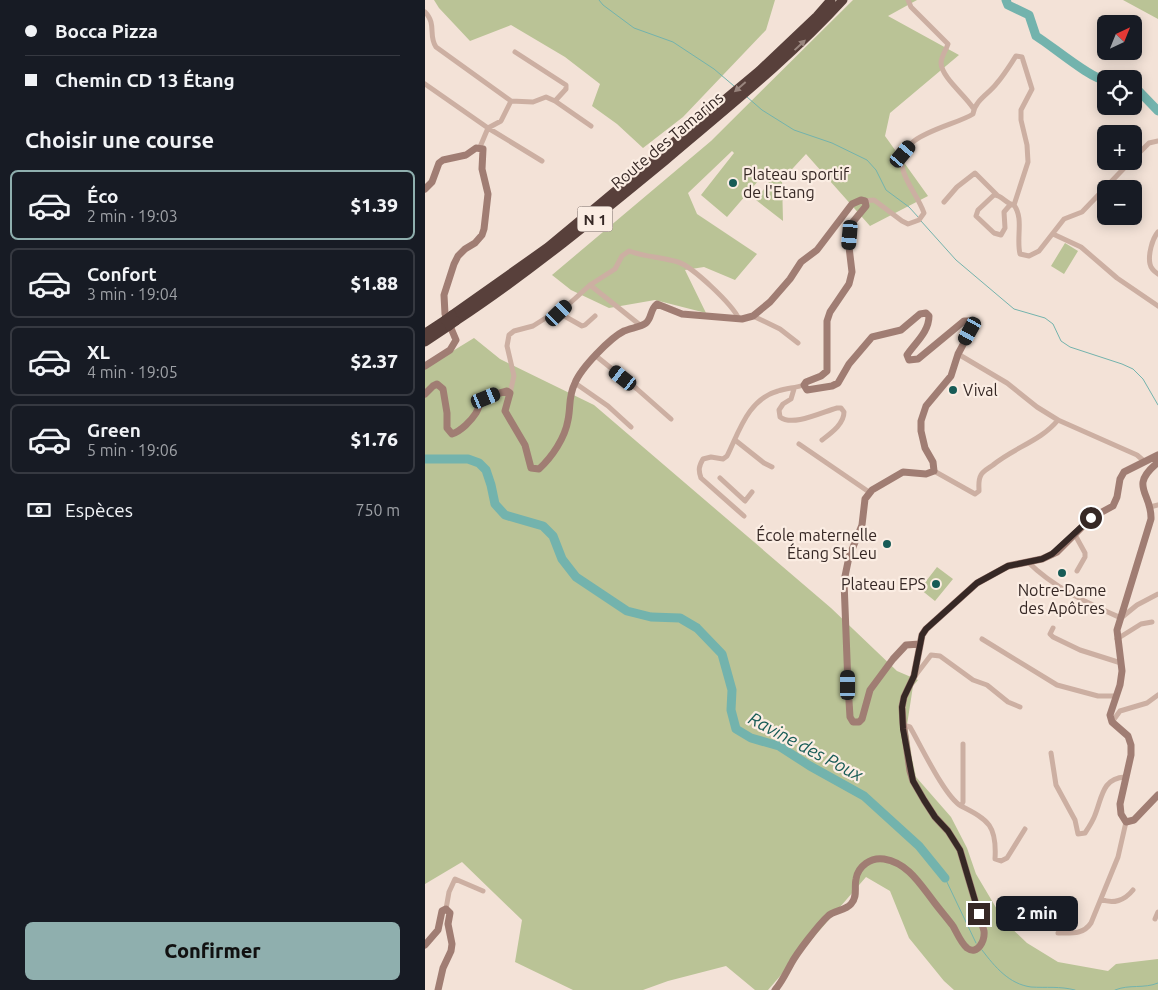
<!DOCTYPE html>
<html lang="fr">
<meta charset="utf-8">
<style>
body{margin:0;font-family:Ubuntu,sans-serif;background:#20242c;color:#f1f3f6;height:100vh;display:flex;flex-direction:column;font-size:19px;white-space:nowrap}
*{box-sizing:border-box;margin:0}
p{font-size:16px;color:#9ea1a6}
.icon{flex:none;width:28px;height:28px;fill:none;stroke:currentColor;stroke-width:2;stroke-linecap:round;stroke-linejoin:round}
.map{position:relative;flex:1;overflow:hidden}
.drawer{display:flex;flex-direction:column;background:#171b24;width:425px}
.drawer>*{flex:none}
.banner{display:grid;align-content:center;height:110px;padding:0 25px;background:#171b24}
.needle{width:32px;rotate:43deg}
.buttons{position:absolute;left:672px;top:15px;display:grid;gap:10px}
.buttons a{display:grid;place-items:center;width:45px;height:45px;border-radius:8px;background:#171b24;box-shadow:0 2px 12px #0003;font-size:25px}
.end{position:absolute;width:22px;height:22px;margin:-11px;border:6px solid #362825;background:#fff;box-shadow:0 0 0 2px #fff}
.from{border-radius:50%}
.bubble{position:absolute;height:35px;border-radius:8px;background:#171b24;box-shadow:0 2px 12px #0003;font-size:16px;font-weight:800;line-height:35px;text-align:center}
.car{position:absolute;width:15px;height:30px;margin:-15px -8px;border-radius:6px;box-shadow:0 0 4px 1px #0007;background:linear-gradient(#222 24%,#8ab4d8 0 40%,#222 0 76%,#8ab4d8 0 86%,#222 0)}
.banner b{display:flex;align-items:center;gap:18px;height:48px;font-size:19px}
.banner b+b{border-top:1px solid #363941}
.banner i{width:12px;height:12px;background:#f1f3f6}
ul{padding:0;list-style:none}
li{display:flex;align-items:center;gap:15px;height:70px;margin:0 10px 8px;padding:0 15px;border:2px solid #363941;border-radius:8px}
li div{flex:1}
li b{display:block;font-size:19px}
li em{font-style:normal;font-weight:800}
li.selected{border-color:#8fafae}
li>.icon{width:45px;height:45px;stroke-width:1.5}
h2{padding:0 25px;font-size:22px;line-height:60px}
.pay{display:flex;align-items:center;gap:12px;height:55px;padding:0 25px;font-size:19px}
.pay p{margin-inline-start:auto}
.button{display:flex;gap:10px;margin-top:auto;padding:10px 25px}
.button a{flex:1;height:58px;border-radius:8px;background:#8fafae;color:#111;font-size:20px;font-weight:800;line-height:58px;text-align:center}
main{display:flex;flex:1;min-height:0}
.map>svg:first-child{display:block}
</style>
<main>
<section class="drawer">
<div class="banner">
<b><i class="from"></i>Bocca Pizza</b>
<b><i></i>Chemin CD 13 Étang</b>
</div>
<h2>Choisir une course</h2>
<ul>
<li class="selected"><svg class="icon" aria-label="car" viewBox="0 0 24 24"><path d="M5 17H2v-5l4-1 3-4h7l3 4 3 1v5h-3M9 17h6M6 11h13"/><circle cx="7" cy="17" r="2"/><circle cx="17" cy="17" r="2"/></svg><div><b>Éco</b><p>2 min · 19:03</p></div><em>$1.39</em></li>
<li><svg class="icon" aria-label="car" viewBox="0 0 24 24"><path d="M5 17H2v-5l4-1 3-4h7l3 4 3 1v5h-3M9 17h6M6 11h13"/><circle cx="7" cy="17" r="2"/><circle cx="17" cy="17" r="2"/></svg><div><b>Confort</b><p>3 min · 19:04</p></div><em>$1.88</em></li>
<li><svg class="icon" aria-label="car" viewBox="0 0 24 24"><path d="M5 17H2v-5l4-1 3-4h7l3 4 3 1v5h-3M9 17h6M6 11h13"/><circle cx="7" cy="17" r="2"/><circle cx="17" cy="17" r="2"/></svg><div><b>XL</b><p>4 min · 19:05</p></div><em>$2.37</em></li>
<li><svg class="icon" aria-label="car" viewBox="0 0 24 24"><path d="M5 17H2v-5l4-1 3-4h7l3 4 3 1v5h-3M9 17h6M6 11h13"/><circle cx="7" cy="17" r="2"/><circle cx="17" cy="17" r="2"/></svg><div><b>Green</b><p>5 min · 19:06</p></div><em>$1.76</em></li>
</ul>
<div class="pay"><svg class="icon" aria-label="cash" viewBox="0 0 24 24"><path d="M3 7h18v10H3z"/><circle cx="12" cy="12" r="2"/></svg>Espèces<p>750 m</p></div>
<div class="button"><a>Confirmer</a></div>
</section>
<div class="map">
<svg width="733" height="990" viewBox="0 0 733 990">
<rect width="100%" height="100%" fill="#f3e2d7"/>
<!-- green -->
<path fill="#bac396" d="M9 0H350L341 30 258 117 218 148 192 124 167 106 175 84 140 57 86 25 45 41 14 8Z
M428 0H492L463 16 534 55 465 113 460 136 503 196 445 226 381 154 357 180 358 221 331 200 344 182 326 167 334 180 302 217 276 195 309 153 307 151 263 193 272 214 332 254 310 280 279 267 260 270 281 313 230 300 184 308 146 290 127 275 286 141Z
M698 0H733V19Z
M640 243 653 251 639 274 626 266Z
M49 338 75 359 169 405 406 608 472 671 493 680 488 686 482 725 487 758 491 777 526 817 542 848 551 874 579 921 602 943 633 962 683 971 691 964 733 959V990H529L519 981 484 938 465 891 441 877 343 990H330L301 966 243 981 218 990H148L90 962 97 920 37 862 0 884V368Z
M512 567 528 579 510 601 495 589Z"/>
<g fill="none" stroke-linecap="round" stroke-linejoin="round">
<!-- stream -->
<path stroke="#73b3ad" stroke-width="1" d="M174 0 178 5 209 28 248 42 289 69 309 86
M322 97 337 110 369 130 407 143 442 160 451 170 461 190 484 207 494 218
M496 221 531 260 589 309 620 318 628 324 636 341 645 347 697 364 708 369 718 379 733 405
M520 878 551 943
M557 950C570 967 584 984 606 987 621 988 635 986 650 990
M690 990C704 984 719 989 733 983"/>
<!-- river -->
<path stroke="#73b3ad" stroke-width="9" d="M581 0 583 5 604 15 611 36C626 45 668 81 681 80
M709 86 733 111
M0 459H43L54 463 61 470 66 485 70 504 80 515 118 526 128 536 137 559 151 577 202 611 226 617 255 618 272 628 297 654 307 690 306 710 311 729 326 738 354 746 385 766 439 796 494 846 520 878"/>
<!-- street -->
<path stroke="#ccafa2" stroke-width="5" d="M483 0 486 7 523 44C521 50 516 57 516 63 517 78 540 95 548 108
M0 12C12 24 3 36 11 47L86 101
M90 52 141 85V89L130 101
M0 84 63 128 117 161
M55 147 63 128 76 121 86 101 108 102 121 97 130 101 166 126
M709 158 724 143 733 141
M440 201 449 200 477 221 483 224 494 220 499 213C494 198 482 185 478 170 467 135 528 127 548 114 550 100 564 94 572 83 579 75 585 65 591 56L597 57 607 89 596 110V120L602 145 603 162 589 205C599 219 591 237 595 254L604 256 614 251 639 219 657 212 706 161
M519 202 532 187 550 173 572 195
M585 205 579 212 580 228 576 235 569 233 551 216 553 210 569 195C577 195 581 204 589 205
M733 232C727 239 723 255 725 264 726 269 730 272 733 274
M628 234 656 247 692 278 733 306
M165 285 215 325
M134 313 157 326 160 325 170 316
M328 316 355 329 373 343
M533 354 582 383 612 407 633 420
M171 356 212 389 246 419
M150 383 183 406 206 427
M369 389 366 399 358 404 354 410 355 417C368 427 397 412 412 408H416L419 412C419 424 406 433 397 440
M85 393 89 376 82 346 84 335 89 331 108 326 127 314 134 313 165 285 190 269 197 256 204 251C220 257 237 257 253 262 268 267 307 304 314 319
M310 440 339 463 347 467
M374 444 444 492
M509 471 550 494 554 491C554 485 553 480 556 475 558 471 564 468 568 465 588 448 616 441 633 420L712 455 719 461
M295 478 320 501 327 492
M725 507 733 505
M319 516 276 478C273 470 274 466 278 459L286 457 298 459 302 456C314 432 323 399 353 391 362 388 370 388 379 385
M649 533 660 553V557L652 571
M603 562C629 588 663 603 696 618L712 605 733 594
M628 628 625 634 628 637 655 650 696 663
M557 639 632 685 673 696H691
M692 639 716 624 727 622
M490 676 506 655 515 656 548 680 562 685 583 702 595 707
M687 722 695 711 722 703 733 695
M478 725 485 727C496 746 520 797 536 806L538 802V744
M626 753 631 785 650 820 653 834 660 833C664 827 668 821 670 815 677 798 677 778 700 777
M536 806C564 820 572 826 570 859L576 861 582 858 600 829
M676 899C688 905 700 900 708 890
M21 909 24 892 30 879 58 891
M730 919 733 912
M633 933C646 933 658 935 666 923L693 857 701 822"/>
<!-- secondary -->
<path stroke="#a07d73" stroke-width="7" d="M0 189 7 182 14 163 18 160 41 155 51 148 58 149 57 169 63 194 59 229 57 235 50 243 40 249 33 256 29 264 19 295 20 314 31 340 25 350 0 366
M0 394 8 386 12 384 18 389 22 413V428L27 434C36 431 46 421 51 413 53 410 54 405 56 402 62 396 74 393 82 391L85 393 80 411 100 445 106 468 114 469C127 457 140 438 143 420 146 406 143 397 150 383 156 368 185 338 199 331 206 328 216 327 221 323 227 318 225 309 232 304L257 314 317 319 328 316 345 302 365 279 376 262 392 250 427 204 436 200 440 201 441 206 427 223 424 247 427 272 424 284 405 312 402 321V371L396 376 381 382 379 385 382 390 407 386 413 383 424 364 447 337 476 330 495 314 501 313 504 316C504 332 490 343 482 355L484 360 493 359 539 321H545L547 328 533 354 526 376 501 406 496 421V431L500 448 508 462 509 471 501 474 478 472 447 490 440 499 437 525 424 557 419 581 423 685 425 717 428 722H434L437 719 445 690 468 659 481 645 495 644
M731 456V464C704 487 727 493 726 519L692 630 697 671 695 685 685 715 687 722 703 736 706 745V755L695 804 696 814 701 822 709 820 733 795
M0 945 13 930 17 911 21 909 25 913 23 924 27 944 26 951 18 968 13 990
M350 990C357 982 361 973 366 964 371 954 394 924 403 916 409 910 420 911 426 904 433 897 429 887 431 879 433 866 446 857 459 859 483 863 495 884 509 902 515 910 522 918 528 926 532 933 536 943 542 948 553 956 560 940 559 931L535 850 523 831 510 817 499 800 488 781 485 771 478 723 477 707 479 697 489 676 497 635 501 629 552 583 583 566 617 559 632 552 666 518 688 506 692 497 695 479 699 472 733 455"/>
<!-- highway -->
<path stroke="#58403b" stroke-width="9" d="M27 315 123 247 176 203 334 71 392 16 406 0
M31 321C105 272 173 216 241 160 302 108 364 59 418 0
M0 333 20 320
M0 342 24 326"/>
<!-- highway-bridge -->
<path stroke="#58403b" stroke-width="9" d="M20 320 27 315
M24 326 31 321"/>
</g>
<!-- one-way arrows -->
<defs><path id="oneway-solid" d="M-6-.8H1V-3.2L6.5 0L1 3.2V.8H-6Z" transform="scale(1.25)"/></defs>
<g fill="#99857e">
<use href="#oneway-solid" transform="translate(375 45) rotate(-43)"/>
<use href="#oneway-solid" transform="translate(315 87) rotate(139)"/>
</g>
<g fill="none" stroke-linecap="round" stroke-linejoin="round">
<!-- route -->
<path stroke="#362825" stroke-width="6" d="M554 914 535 850 523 831 510 817 499 800 488 781 486 771 478 729 477 707 479 697 489 676 497 635 501 629 552 583 583 566 617 559 627 554 666 518"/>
</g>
<!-- markers -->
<g fill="#175b56" stroke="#fbede3" stroke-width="2">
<circle cx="308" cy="183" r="5"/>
<circle cx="528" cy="390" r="5"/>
<circle cx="462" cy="544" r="5"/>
<circle cx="637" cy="573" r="5"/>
<circle cx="511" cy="584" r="5"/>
</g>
<g text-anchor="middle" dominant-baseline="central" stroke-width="4.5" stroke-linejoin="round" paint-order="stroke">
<!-- shield labels -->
<rect fill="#fbede3" stroke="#71635e" stroke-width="1" x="152.5" y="206.5" width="35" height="25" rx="4"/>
<g font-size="15" font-weight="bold" fill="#362825">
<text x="170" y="219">N 1</text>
</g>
<!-- street labels -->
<g font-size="16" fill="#362825" stroke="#fbede3">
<text transform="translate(242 140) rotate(-40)">Route des Tamarins</text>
</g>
<!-- poi labels -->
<g font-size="16" fill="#362825" stroke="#fbede3" text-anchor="start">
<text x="318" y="174">Plateau sportif<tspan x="318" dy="18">de l'Etang</tspan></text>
<text x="538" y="390">Vival</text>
<text x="452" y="535" text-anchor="end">École maternelle<tspan x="452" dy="18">Étang St Leu</tspan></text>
<text x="501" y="584" text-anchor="end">Plateau EPS</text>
<text x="637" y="590" text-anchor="middle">Notre-Dame<tspan x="637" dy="18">des Apôtres</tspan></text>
</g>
<!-- water labels -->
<g font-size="18" font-style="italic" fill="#175b56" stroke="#fbede3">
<text transform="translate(381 746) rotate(28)">Ravine des Poux</text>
</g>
</g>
</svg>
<div class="buttons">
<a><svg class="needle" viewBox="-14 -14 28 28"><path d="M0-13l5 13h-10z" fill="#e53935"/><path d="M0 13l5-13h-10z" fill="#9ea1a6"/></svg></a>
<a><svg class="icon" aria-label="locate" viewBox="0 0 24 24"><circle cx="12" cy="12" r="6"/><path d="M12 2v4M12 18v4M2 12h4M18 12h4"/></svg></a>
<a>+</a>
<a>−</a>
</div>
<i class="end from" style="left:666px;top:518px"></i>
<i class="end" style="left:554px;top:914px"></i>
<div class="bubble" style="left:571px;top:896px;width:82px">2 min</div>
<i class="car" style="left:478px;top:154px;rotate:40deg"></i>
<i class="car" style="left:425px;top:235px;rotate:185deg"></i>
<i class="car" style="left:134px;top:313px;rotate:46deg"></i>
<i class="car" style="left:545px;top:331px;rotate:209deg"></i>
<i class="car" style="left:198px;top:378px;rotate:308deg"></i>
<i class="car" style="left:61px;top:398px;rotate:68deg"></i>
<i class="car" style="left:423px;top:685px;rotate:0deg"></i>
</div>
</main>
